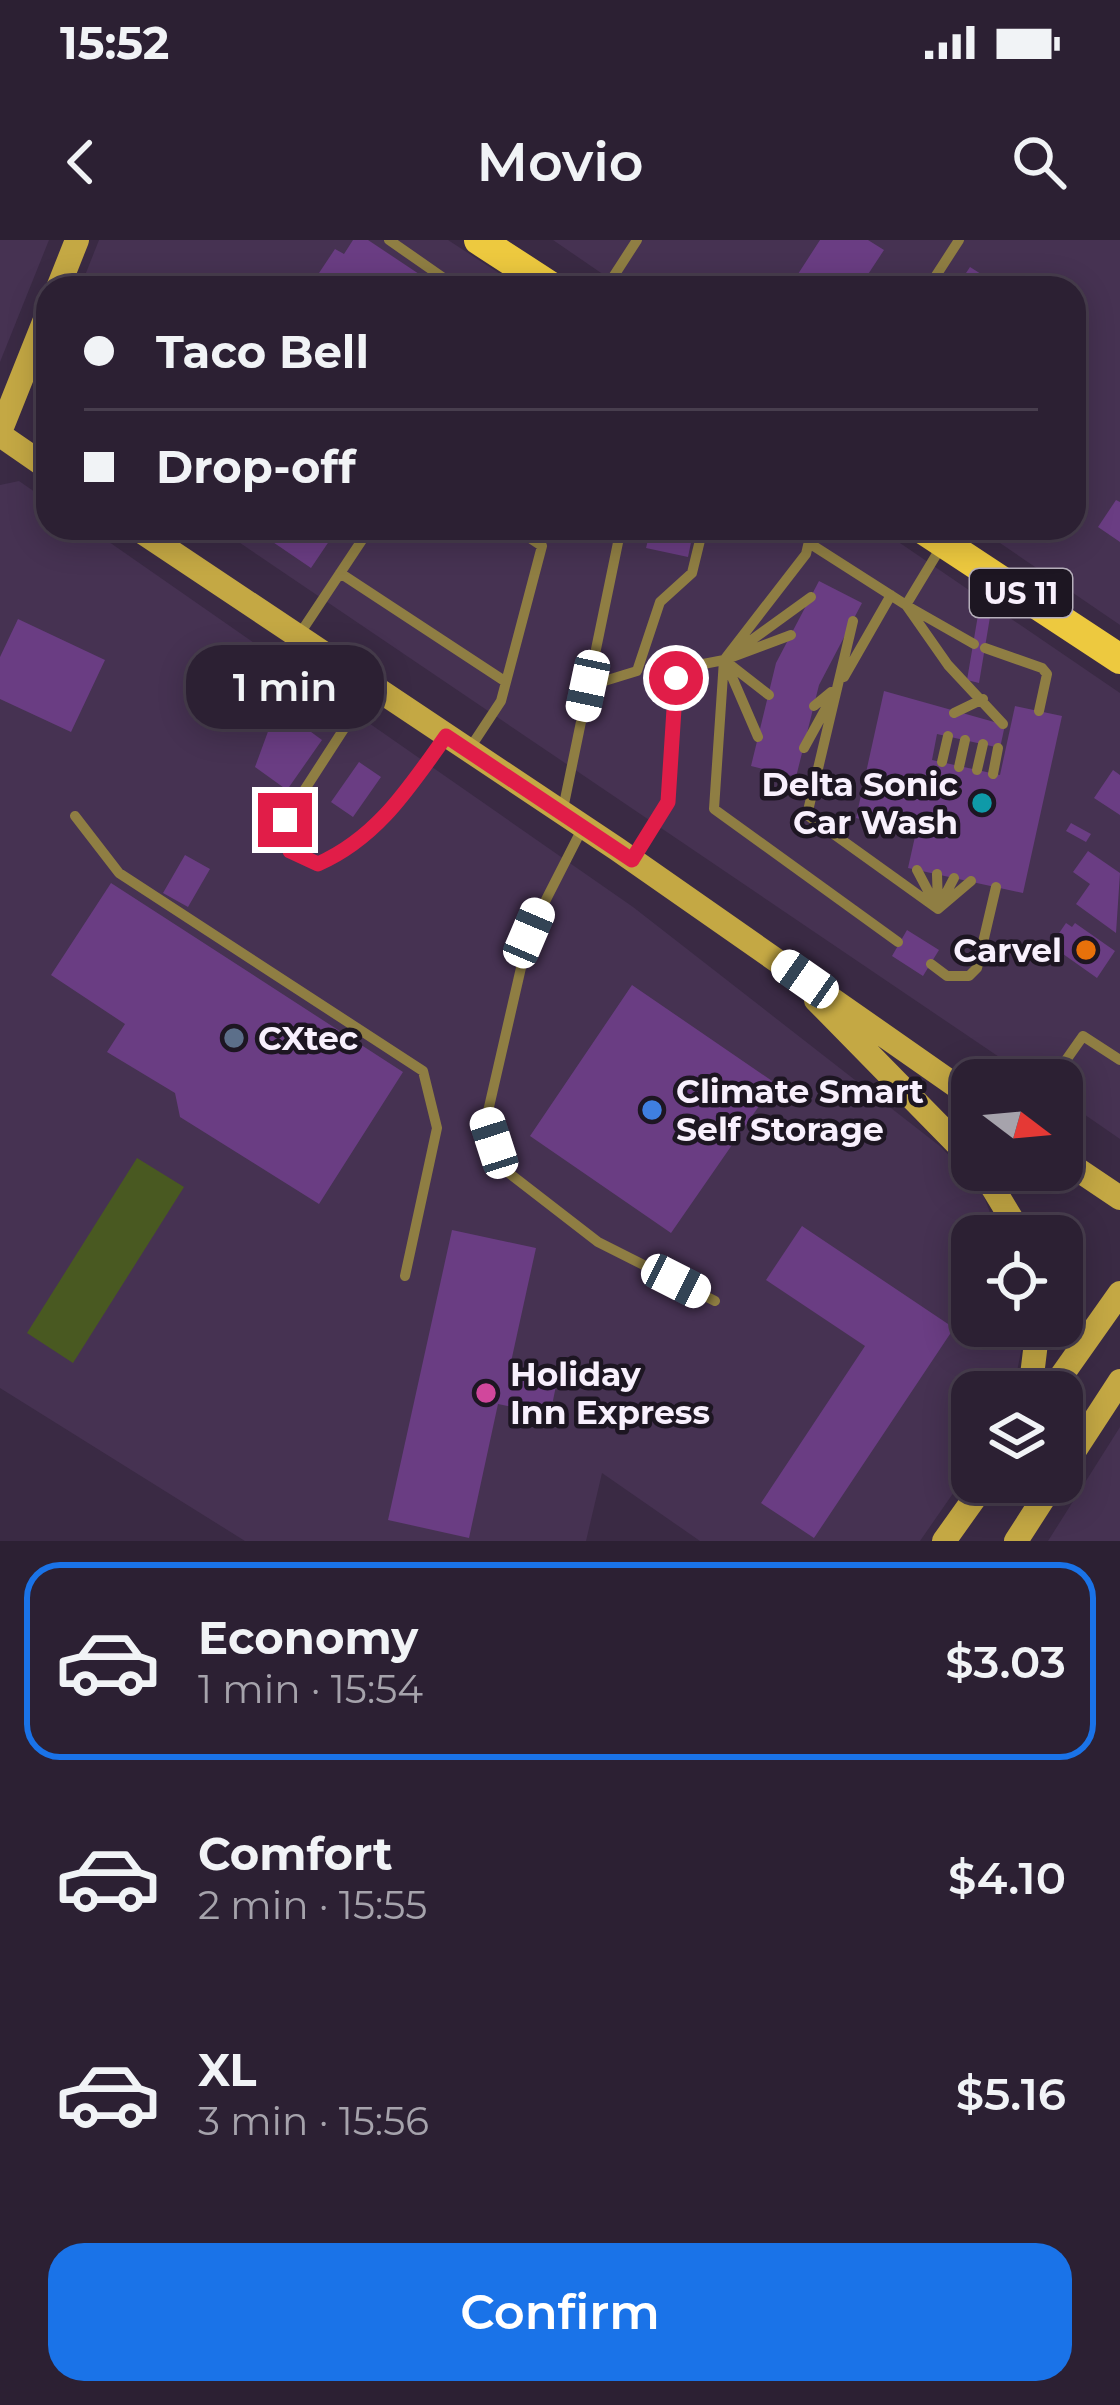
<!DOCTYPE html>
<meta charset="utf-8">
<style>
body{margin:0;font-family:Montserrat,sans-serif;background:#382d3f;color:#f1f3f6;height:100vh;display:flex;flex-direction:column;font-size:45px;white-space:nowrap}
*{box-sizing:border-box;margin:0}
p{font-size:39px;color:#a6a3ac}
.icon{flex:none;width:66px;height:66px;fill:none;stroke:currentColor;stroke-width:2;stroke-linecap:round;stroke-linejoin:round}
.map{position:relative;height:1301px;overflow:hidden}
.side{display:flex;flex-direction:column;background:#2c2033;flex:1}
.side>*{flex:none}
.hud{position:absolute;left:36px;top:36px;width:1050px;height:264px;border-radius:36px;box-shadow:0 6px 30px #0003,0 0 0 3px #483e4e;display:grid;align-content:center;height:264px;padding:0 48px;background:#2c2033}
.needle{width:78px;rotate:106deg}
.buttons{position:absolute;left:951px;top:819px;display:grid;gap:24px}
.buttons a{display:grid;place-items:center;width:132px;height:132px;border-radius:24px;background:#2c2033;box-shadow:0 6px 30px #0003,0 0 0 3px #483e4e;font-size:60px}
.end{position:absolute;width:54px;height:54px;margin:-27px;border:15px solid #e11d48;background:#fff;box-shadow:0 0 0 6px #fff}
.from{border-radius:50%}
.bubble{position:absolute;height:84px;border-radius:36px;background:#2c2033;box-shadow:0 6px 30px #0003,0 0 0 3px #483e4e;font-size:39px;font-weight:600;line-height:84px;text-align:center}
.car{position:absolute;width:36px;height:72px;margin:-36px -18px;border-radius:15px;box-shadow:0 0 9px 3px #0007;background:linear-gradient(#fff 24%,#345 0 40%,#fff 0 76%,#345 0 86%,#fff 0)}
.hud b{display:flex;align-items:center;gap:42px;height:114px;font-size:45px}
.hud b+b{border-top:3px solid #483e4e}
.hud i{width:30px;height:30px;background:#f1f3f6}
ul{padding:21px 0 0;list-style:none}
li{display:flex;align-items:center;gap:36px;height:198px;margin:0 24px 18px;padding:0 24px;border:6px solid transparent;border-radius:36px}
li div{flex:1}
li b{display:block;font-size:45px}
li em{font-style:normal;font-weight:600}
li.active{border-color:#1a73e8}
li>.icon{width:108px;height:108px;stroke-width:1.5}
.primary-button{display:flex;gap:24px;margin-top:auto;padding:24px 48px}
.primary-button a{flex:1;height:138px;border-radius:36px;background:#1a73e8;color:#fff;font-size:48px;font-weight:600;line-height:138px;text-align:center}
.status{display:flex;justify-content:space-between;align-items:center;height:84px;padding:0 60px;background:#2c2033;direction:ltr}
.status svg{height:33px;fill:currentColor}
header{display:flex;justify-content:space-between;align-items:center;height:156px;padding:0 48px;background:#2c2033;font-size:54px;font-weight:600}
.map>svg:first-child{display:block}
</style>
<div class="status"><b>15:52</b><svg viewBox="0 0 49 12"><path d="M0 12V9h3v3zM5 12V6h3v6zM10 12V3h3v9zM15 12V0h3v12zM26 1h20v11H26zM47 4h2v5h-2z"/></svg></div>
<header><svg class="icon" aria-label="back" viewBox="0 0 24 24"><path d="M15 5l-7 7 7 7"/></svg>Movio<svg class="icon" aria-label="search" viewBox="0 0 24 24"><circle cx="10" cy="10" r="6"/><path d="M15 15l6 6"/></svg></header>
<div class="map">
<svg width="1120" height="1301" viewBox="0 0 1120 1301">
<rect width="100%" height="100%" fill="#3a2a44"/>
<!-- built -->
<path fill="#463252" d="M0 0H49L0 122Z
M99 0H448L522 48H80Z
M553 0H1120V385L978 288H1074V48H623Z
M19 241 48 261V288H89L633 667 941 907 981 949 999 996H972V1086H1019L1022 1106 1013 1152H972V1226L920 1301H700L602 1233 586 1301H245L0 1148V245Z
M218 288H878L1120 453V899L1062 859V840H1033Z
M1120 1187V1301H1048Z"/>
<!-- green -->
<path fill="#495921" d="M137 918 184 947 73 1123 27 1093Z"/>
<!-- building -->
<path fill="#6a3d83" d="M353 0H368L440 48H309L335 9 344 14Z
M820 0H868L884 10 859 48H789Z
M970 27 1003 48H956Z
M1116 260 1120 262V302L1098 287Z
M252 288H338L311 328Z
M651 288H694L688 317 646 308Z
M819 341 862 363 819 445 796 537 751 526 776 423Z
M978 375 990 377 979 443 967 440Z
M18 379 105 420 71 492 0 459V417Z
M884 451 1005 485 1000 508 937 494 932 520 1000 535 1015 466 1062 476 1023 653 908 628 916 592 856 578Z
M277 467 322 500 287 550 255 527Z
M359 522 381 537 353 577 331 562Z
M1113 530 1120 535V575L1094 558Z
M1071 583 1091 594 1086 602 1066 591Z
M1088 611 1120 633 1116 693 1076 664 1090 644 1073 632Z
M185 615 210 629 188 667 163 653Z
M111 643 403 832 319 964 180 877 175 853 107 812 125 784 51 735Z
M1066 683 1072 687 1075 683 1115 711 1097 738 1056 709 1061 703 1055 699Z
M907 690 939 710 923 736 892 716Z
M632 745 775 843 671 993 530 896Z
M802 986 954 1088 814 1298 761 1263 865 1106 766 1040Z
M452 990 536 1008 509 1131 557 1141 550 1175 498 1164 469 1298 388 1280Z"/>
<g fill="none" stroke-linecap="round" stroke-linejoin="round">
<!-- lane -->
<path stroke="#8f7e43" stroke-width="10" d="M389 0 458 48
M606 48 637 0
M928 48 959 0
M812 288 806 314 724 420 714 569 898 702
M809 303 906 365 941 307
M340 333 506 442
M906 365 948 425 1003 484
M909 367 974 404
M853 381 807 575 938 669
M299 395 370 288
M985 408 1042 428 1047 434 1039 471
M726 423 758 497
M844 437 891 355
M588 446 637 431 660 362 692 333 703 288
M371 447 285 580 289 611 318 624C377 598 409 548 446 496
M769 455 724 420 791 395
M814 466 831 452
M954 473 983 459
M470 508 501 461 542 306 515 288
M804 508 831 459
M942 522 948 496
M959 527 965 500
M977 530 983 504
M993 534 998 508
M563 569 621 288
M75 576 119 633 423 831 437 888 405 1036
M582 589 529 693 486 880 501 927 598 1002 715 1061
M632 620 667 562 676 438 693 426 724 420 811 357
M917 630 936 666
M937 634 938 666
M942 661 954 638
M938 669 971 641
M931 724 947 736H969L977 728 996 647
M1052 840 1083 796 1120 820"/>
<!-- secondary -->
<path stroke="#c4a844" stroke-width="24" d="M58 48 77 0
M0 192 48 72
M0 195 48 228
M136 288 617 609 972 857
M816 760 972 919
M1062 919 1120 958
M982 930 1022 996
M1030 1152 1038 1086
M1050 1152 1120 1053
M1062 1230 1120 1141
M944 1301 986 1242
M1016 1301 1054 1242"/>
<!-- primary -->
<path stroke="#edc93f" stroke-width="30" d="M479 0 553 48
M921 288 1120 419"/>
</g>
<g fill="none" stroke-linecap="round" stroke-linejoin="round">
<!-- route -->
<path stroke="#e11d48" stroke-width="15" d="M285 580 290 611 318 624C377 598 409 548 446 496L632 620 668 562 676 438"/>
</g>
<!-- markers -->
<circle fill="#0f9aa8" stroke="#1d1622" stroke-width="4.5" cx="982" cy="563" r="12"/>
<circle fill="#e8710a" stroke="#1d1622" stroke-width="4.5" cx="1086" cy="710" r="12"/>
<circle fill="#5c6f8a" stroke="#1d1622" stroke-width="4.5" cx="234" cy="798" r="12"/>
<circle fill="#3f7fe0" stroke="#1d1622" stroke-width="4.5" cx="652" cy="870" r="12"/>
<circle fill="#d1479c" stroke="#1d1622" stroke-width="4.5" cx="486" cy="1153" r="12"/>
<g text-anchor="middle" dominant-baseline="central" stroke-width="9" stroke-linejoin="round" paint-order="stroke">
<!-- shield labels -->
<rect fill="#1d1622" stroke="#b6afbb" stroke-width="3" x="970" y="329" width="102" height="48" rx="9"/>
<g font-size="30" font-weight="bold" fill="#f8f0fd">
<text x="1021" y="353">US 11</text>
</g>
<!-- poi labels -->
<g font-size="33" font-weight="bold" fill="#f8f0fd" stroke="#1d1622" text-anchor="start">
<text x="958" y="544" text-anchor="end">Delta Sonic<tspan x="958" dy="38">Car Wash</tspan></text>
<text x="1062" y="710" text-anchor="end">Carvel</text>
<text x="258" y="798">CXtec</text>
<text x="676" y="851">Climate Smart<tspan x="676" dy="38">Self Storage</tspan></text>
<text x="510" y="1134">Holiday<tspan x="510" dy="38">Inn Express</tspan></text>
</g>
</g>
</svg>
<div class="buttons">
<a><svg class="needle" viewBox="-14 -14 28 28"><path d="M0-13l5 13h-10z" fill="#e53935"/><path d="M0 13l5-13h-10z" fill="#a6a3ac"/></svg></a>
<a><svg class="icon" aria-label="locate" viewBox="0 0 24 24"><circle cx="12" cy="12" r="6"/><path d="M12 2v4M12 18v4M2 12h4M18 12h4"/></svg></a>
<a><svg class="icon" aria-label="layers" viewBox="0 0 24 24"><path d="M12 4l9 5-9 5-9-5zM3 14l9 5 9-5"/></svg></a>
</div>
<i class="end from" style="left:676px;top:438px"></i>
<i class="end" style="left:285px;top:580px"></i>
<div class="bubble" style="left:186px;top:405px;width:198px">1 min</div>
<i class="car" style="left:588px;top:446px;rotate:192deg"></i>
<i class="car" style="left:529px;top:693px;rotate:23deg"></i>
<i class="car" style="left:805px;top:739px;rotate:305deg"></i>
<i class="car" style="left:494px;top:903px;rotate:342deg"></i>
<i class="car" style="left:676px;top:1041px;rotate:117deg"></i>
<div class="hud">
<b><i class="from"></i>Taco Bell</b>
<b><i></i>Drop-off</b>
</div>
</div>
<section class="side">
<ul>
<li class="active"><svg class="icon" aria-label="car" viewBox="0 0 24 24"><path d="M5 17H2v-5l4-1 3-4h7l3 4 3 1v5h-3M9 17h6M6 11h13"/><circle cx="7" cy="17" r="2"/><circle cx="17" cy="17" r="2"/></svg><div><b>Economy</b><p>1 min · 15:54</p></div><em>$3.03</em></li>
<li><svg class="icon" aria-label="car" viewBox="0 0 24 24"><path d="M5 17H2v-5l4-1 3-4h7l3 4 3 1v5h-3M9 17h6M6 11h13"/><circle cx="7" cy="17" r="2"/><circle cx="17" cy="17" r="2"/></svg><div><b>Comfort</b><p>2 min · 15:55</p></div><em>$4.10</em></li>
<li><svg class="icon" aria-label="car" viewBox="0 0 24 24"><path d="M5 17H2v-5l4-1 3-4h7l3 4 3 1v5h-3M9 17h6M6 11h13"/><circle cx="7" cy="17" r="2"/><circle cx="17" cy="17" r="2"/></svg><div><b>XL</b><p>3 min · 15:56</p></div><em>$5.16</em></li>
</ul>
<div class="primary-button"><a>Confirm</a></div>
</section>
